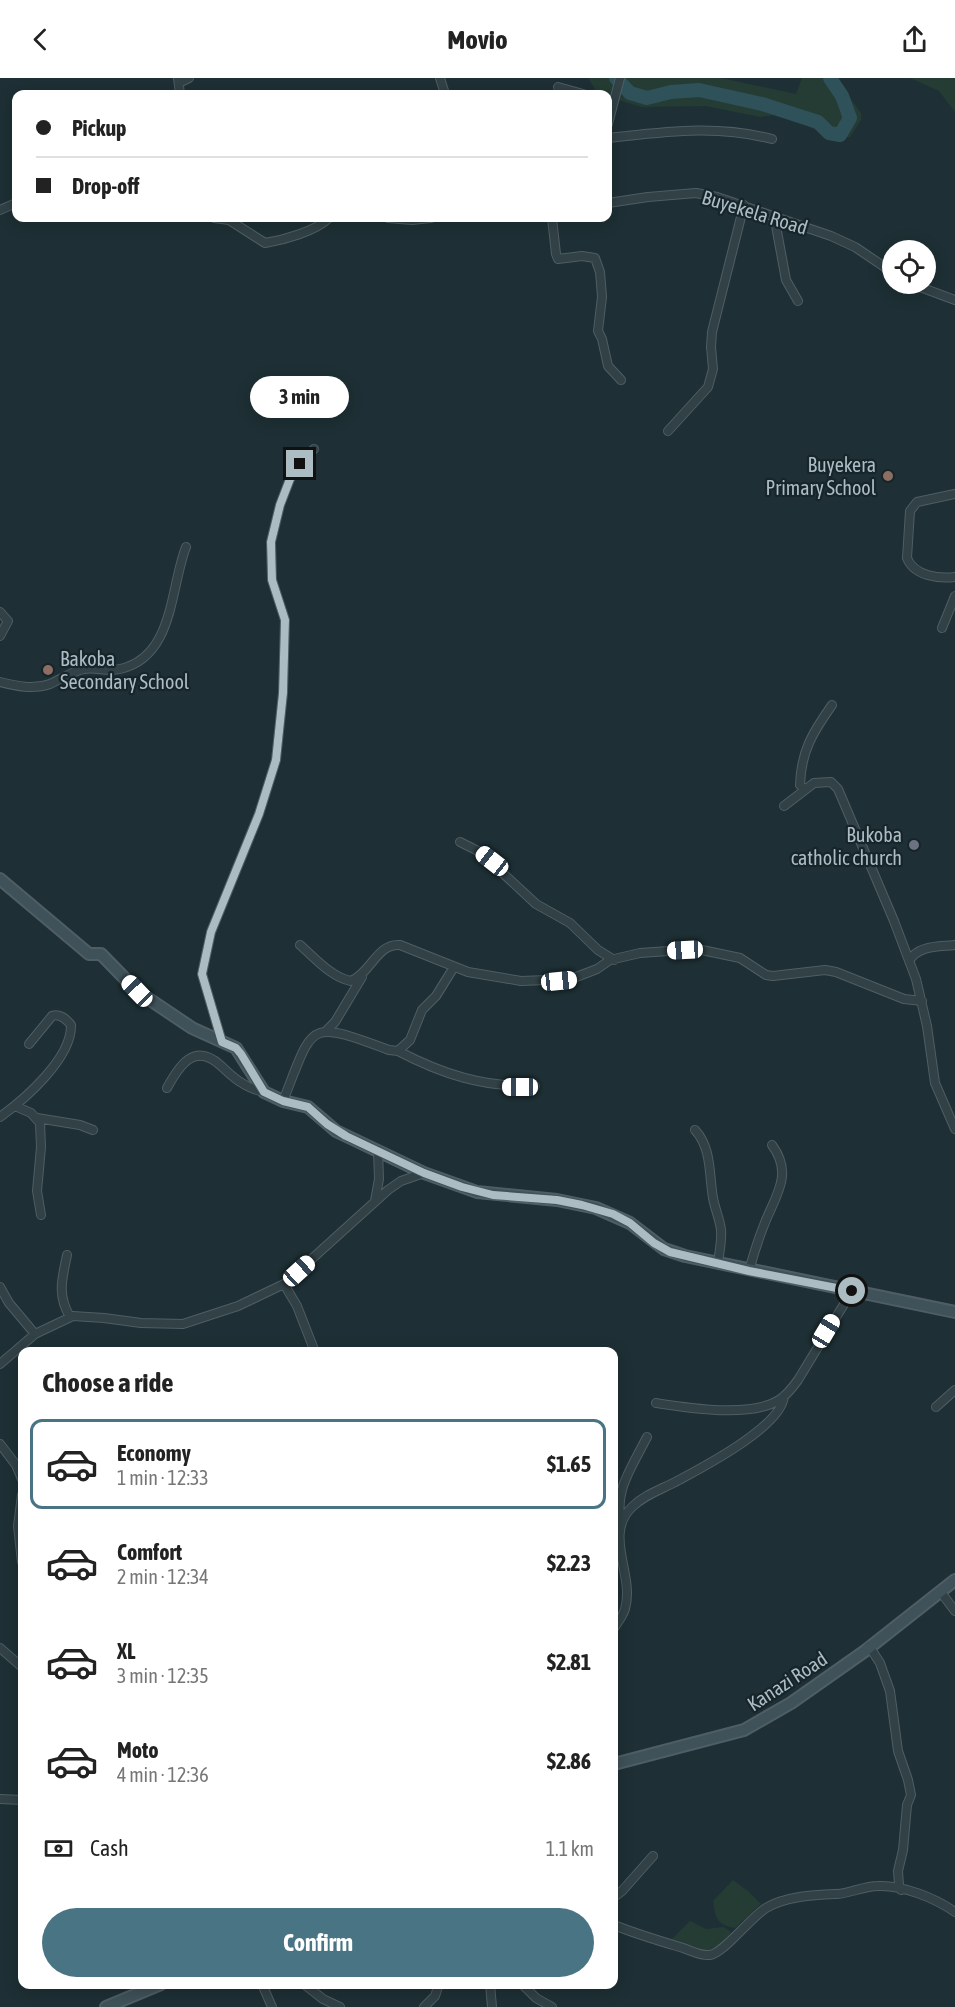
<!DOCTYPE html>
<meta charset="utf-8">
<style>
body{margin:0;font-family:"Asap Condensed",sans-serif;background:#f6f6f6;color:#222;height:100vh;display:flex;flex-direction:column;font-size:22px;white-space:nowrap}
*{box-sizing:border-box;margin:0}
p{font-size:20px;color:#767676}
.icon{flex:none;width:33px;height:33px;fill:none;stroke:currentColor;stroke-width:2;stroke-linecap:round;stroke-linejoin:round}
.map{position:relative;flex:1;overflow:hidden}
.sheet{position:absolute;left:18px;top:1269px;width:600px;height:642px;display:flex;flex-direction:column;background:#fff;border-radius:12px;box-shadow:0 3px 15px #0003}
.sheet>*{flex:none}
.hud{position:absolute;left:12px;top:12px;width:600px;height:132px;border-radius:12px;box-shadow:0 3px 15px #0003;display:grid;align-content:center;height:132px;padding:0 24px;background:#fff}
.controls{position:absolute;left:882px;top:162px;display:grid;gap:12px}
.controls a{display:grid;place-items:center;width:54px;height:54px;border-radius:50%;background:#fff;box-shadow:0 3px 15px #0003;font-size:30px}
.end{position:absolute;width:27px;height:27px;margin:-14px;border:8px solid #abbdc3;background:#111;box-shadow:0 0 0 3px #111}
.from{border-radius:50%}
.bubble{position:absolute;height:42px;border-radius:21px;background:#fff;box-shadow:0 3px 15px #0003;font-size:20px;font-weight:700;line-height:42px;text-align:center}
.car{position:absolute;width:18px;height:36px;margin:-18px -9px;border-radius:8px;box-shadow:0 0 4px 2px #0007;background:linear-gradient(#fff 24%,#345 0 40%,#fff 0 76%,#345 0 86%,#fff 0)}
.hud b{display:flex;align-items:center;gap:21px;height:57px;font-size:22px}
.hud b+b{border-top:2px solid #e0e0e0}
.hud i{width:15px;height:15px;background:#222}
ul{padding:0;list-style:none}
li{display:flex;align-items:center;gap:18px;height:90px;margin:0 12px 9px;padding:0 12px;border:3px solid transparent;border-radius:12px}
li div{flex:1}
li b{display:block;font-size:22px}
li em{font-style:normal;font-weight:700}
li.on{border-color:#497483}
li>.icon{width:54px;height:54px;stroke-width:1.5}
h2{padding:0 24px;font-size:27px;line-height:72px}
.pay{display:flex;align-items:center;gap:15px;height:66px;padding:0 24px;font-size:22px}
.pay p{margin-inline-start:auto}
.cta{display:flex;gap:12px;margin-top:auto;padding:12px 24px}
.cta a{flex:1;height:69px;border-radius:36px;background:#497483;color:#fff;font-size:24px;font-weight:700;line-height:69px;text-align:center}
header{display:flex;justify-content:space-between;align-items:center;height:78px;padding:0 24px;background:#fff;font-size:27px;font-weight:700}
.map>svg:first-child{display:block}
</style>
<header><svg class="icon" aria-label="back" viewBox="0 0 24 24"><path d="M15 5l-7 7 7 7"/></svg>Movio<svg class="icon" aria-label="share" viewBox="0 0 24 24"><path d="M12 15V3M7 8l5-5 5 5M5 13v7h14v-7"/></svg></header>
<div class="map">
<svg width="955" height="1929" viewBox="0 0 955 1929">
<rect width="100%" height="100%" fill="#1e3035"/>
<!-- green -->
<path fill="#243c34" d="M588 0H721L796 16 802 0H836L861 35V42L850 59 836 61 807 48 776 37 760 39 706 28 642 29 608 19V16H598Z
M910 0H955V34L939 13Z
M733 1802 748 1813 761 1826 735 1850C716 1846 716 1841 713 1823Z
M690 1843 706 1851 724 1849 732 1855 710 1875 691 1872 670 1863Z"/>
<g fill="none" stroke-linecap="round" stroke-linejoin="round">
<!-- river -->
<path stroke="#2f515a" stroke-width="14" d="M616 0 630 15 647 20 671 14 699 12 762 26 818 44 829 55 840 57 850 40 842 18 830 0"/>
<defs>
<path id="street" d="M178 0 180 16
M440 0 445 16
M179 5 189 0
M558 9 583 16
M608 46 620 0
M608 60C664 54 715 46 772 61
M608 125 648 119 696 115 717 119 831 158 855 169 892 194
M0 132 16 125
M774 137 786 202 798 223
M214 140 229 142 265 165C284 162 316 153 329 140
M388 140 412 142 431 140
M552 140 556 176 558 181 582 178 595 180 600 194 602 219 598 253 602 261 608 288 621 302
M912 206 955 222
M668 353 708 309 713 291 711 269 712 254 744 127
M955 416 917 424 910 433 907 480C914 498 939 501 955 499
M0 534 8 543 0 558
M942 550 955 518
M0 604C16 608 33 612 50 606 61 601 71 594 84 591 96 589 107 594 120 591 174 579 170 510 186 469
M804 711 800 707C801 673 813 654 832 627
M784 728 814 705 831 704 838 711 894 843 916 901 927 948 935 1005 955 1051
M460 764 480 774 536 826 570 845 598 872 614 882
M300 867C314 879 332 900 351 903 371 895 377 865 400 867L468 894 521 903 571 901 597 891 610 882 640 875 697 871 740 880 766 897 773 898 825 892 836 894 904 921 922 923
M909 883C918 867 939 869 955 867
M327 952 335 944 362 899
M222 964 202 896 211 854 259 736 276 682 283 615 285 542 272 502 271 464 280 427 290 401 300 385 314 371
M398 973C444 997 483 1009 535 1008
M167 1010C179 988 194 964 220 987 227 993 233 1000 242 1005 249 1010 256 1012 264 1014
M283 1023C314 945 306 941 389 972L398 973 410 962 422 932 436 918 454 889
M15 1028 31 1035 40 1045 41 1069 37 1113 41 1137
M0 1039C25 1021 72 980 71 947 66 941 60 935 52 938L29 966
M37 1040 80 1047 93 1052
M695 1052C712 1070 709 1098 713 1120 715 1131 720 1142 721 1152 722 1163 719 1175 718 1186
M375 1123 379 1101 378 1072
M67 1177C62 1201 57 1217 70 1239
M749 1193C753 1178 758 1162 764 1147 775 1118 794 1097 772 1067
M284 1206 297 1228 315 1274
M0 1209 9 1225 35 1256
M0 1286 35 1256 73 1238 104 1240 141 1245 183 1246 238 1228 284 1206 388 1112 401 1103 424 1095
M656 1325C688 1330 751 1340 779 1322 787 1317 793 1309 798 1302L852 1213
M936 1329 955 1312
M0 1366 16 1387 22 1401
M22 1417 18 1448 22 1484
M621 1444C614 1412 633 1387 647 1359
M940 1513 955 1533
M614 1550C618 1544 623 1538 625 1531 635 1497 603 1457 632 1429 645 1416 663 1411 679 1402 705 1388 782 1348 784 1318
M869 1568 880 1585 890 1613 898 1673 908 1702 911 1717 907 1727 903 1772 898 1793 899 1807 901 1812
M0 1570 22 1589
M0 1721 22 1722
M614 1819 622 1813 653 1778
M614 1847C636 1856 660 1863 683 1870 692 1873 700 1878 710 1877 724 1875 750 1840 766 1830 786 1818 814 1817 837 1816 851 1815 864 1808 878 1808 903 1807 935 1820 955 1834
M262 1906 272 1929
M304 1906 323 1921 340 1929
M490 1906 492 1929
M522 1906 536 1920 552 1929
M424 1929 435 1918 439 1906"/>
<path id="secondary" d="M0 801 89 876H101L137 913 192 950 236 970 264 1014 283 1023 308 1029 336 1053 424 1095 477 1114 557 1122 596 1130 630 1145 664 1171 685 1178 955 1234
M614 1686 744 1652 791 1625 865 1573 955 1502
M106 1929 161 1906"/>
</defs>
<!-- street casing -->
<use href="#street" stroke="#4f5e64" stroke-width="10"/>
<!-- secondary casing -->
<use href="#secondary" stroke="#4f5e64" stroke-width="14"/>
<!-- street -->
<use href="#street" stroke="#314145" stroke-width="8"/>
<!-- secondary -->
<use href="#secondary" stroke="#3f5259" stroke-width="10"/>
</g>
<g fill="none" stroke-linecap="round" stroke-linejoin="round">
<!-- route -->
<path stroke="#abbdc3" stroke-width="8" d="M300 386 290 401 280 427 271 464 272 502 285 542 283 615 276 682 259 736 211 854 202 896 222 964 236 970 241 976 264 1014 283 1023 308 1029 327 1046 346 1058 424 1095 462 1109 493 1117 557 1122 582 1127 613 1136 630 1145 654 1165 670 1174 749 1193 852 1213"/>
</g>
<!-- markers -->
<g fill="#8d6e63" stroke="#17252a" stroke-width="2">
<circle cx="888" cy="398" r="6"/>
<circle cx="48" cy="592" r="6"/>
</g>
<circle fill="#6b7280" stroke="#17252a" stroke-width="2" cx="914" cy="767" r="6"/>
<g text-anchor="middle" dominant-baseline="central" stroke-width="4.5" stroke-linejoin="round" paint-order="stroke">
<!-- street labels -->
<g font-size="20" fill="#abbdc3" stroke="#17252a">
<text transform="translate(755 134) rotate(17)">Buyekela Road</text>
<text transform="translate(787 1603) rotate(-33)">Kanazi Road</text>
</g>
<!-- poi labels -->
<g font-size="20" fill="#abbdc3" stroke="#17252a" text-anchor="end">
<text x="876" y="386">Buyekera<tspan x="876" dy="23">Primary School</tspan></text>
<text x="60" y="580" text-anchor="start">Bakoba<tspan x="60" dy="23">Secondary School</tspan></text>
<text x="902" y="756">Bukoba<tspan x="902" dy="23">catholic church</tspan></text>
</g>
</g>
</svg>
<div class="controls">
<a><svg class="icon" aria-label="locate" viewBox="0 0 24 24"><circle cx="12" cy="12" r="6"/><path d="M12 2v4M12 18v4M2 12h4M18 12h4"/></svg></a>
</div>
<i class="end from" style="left:852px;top:1213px"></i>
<i class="end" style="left:300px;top:386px"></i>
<div class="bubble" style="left:250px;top:298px;width:99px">3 min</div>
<i class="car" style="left:492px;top:783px;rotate:308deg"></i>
<i class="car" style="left:685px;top:872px;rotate:267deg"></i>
<i class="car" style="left:559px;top:903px;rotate:84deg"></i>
<i class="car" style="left:137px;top:913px;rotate:316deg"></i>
<i class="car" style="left:520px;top:1009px;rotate:270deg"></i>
<i class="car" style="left:299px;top:1193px;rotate:48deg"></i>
<i class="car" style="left:826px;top:1253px;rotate:31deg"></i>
<div class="hud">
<b><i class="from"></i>Pickup</b>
<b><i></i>Drop-off</b>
</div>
<section class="sheet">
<h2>Choose a ride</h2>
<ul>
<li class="on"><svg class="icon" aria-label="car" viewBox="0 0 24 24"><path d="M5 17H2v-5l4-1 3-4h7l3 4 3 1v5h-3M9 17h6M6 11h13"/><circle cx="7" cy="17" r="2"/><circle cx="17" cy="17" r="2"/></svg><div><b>Economy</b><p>1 min · 12:33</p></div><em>$1.65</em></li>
<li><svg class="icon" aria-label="car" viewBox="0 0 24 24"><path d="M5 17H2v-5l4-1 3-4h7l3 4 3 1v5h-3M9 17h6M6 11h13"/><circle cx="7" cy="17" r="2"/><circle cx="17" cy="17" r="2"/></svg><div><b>Comfort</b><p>2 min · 12:34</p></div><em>$2.23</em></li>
<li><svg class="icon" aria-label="car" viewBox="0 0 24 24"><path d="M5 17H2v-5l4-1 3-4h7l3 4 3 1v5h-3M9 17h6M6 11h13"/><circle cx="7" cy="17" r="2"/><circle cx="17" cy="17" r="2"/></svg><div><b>XL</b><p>3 min · 12:35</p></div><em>$2.81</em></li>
<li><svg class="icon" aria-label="car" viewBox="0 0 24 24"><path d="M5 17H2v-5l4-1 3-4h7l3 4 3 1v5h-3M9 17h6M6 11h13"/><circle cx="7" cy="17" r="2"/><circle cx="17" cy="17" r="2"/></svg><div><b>Moto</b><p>4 min · 12:36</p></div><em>$2.86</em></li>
</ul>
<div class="pay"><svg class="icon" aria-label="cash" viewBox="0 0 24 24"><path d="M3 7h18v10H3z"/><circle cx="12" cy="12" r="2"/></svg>Cash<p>1.1 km</p></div>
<div class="cta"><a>Confirm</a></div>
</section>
</div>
